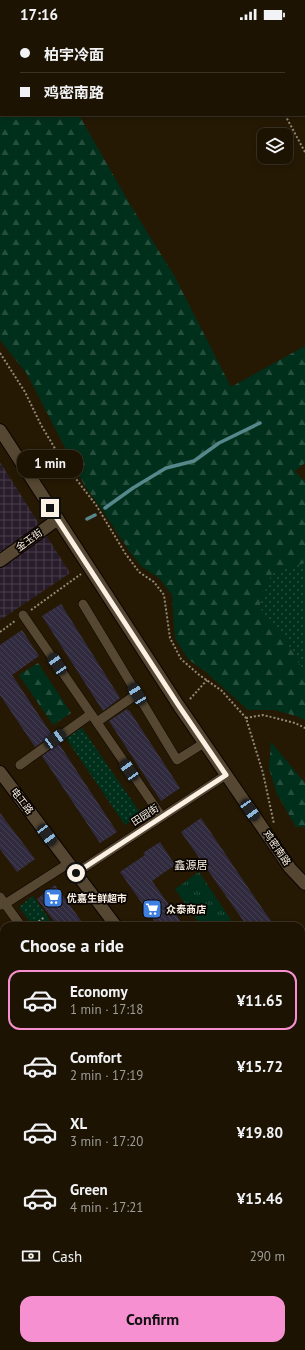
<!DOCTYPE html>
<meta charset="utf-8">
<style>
body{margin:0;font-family:"PT Sans","Noto Sans SC",sans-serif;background:#292012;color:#f1f3f6;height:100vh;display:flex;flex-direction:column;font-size:15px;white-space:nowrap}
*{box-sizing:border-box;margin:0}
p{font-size:13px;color:#a09e9a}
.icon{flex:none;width:22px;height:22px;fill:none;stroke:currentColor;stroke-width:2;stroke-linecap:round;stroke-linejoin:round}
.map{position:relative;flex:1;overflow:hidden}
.details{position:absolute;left:0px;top:894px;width:305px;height:428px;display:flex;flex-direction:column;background:#1c1303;border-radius:12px 12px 0 0;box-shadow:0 2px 6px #0003,0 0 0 1px #3a3225}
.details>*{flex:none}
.banner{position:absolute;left:0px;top:0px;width:305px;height:88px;box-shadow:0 2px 6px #0003,0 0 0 1px #3a3225;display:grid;align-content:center;height:88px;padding:0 20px;background:#1c1303}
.buttons{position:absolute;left:257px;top:100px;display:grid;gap:8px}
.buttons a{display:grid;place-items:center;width:36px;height:36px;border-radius:8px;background:#1c1303;box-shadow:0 2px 6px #0003,0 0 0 1px #3a3225;font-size:20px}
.end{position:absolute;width:18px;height:18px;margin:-9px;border:5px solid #faf1e4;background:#111;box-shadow:0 0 0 2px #111}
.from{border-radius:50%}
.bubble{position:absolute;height:28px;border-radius:12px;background:#1c1303;box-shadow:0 2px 6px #0003,0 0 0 1px #3a3225;font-size:13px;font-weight:700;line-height:28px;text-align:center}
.car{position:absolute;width:12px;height:24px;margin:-12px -6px;border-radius:5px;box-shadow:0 0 3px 1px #0007;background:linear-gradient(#222 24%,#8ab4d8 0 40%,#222 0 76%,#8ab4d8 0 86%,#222 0)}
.banner b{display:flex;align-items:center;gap:14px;height:38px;font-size:15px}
.banner b+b{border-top:1px solid #3a3225}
.banner i{width:10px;height:10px;background:#f1f3f6}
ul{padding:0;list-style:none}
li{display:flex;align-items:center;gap:12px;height:60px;margin:0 8px 6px;padding:0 12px;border:2px solid transparent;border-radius:12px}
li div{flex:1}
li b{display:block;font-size:15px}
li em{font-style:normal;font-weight:700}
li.current{border-color:#f690d0}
li>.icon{width:36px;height:36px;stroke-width:1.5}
h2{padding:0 20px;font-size:18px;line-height:48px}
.pay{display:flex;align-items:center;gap:10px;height:44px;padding:0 20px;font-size:15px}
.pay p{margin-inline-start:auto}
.primary-button{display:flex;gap:8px;margin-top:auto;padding:8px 20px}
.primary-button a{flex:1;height:46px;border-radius:12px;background:#f690d0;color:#111;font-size:16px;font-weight:700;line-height:46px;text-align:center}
.status{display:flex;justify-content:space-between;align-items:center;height:28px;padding:0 20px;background:#1c1303;direction:ltr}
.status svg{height:11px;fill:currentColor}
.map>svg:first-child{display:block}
</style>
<div class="status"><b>17:16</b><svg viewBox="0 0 49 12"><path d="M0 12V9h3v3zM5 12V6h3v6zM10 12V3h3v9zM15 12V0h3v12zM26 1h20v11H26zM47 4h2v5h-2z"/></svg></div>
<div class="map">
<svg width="305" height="1322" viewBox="0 0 305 1322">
<defs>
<pattern id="industrial-grid" width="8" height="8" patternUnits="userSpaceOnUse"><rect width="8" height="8" fill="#291d2b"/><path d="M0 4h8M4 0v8" fill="none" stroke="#493e4a"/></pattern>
<pattern id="grass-tufts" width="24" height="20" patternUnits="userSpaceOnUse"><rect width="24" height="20" fill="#00301b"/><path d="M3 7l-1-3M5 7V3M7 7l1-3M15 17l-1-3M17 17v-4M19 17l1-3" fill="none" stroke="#264e3c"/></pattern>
<pattern id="forest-firs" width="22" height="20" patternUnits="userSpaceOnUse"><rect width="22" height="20" fill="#00301b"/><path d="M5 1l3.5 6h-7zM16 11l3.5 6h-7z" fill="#264e3c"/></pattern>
<pattern id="park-dots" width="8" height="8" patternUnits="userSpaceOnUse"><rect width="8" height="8" fill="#00301b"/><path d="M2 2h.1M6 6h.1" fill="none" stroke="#264e3c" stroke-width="1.8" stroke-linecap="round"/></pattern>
<pattern id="building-back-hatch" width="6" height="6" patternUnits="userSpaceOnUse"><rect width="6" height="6" fill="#312b40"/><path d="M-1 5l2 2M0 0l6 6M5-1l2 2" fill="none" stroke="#464052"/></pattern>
</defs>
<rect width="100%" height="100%" fill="#251904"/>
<!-- industrial -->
<path fill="url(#industrial-grid)" d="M0 434 70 545 0 592Z"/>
<!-- built -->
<path fill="#2e1e02" d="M0 899 4 904V973L0 976Z"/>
<!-- grass -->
<path fill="url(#grass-tufts)" d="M199 844 231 892 223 898H201L175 861Z"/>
<!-- forest -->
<path fill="url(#forest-firs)" d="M0 24H1V87H79L131 178 175 249 231 359 305 318V435L295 443 305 454V692L296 688 274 682H248L206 644 188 631 175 610 172 567 159 550 142 539 130 524 101 480 86 460 27 346 0 312Z
M38 635 71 685 53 697 19 647Z
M271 714 305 755V799H296L277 766 269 740Z"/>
<!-- park -->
<path fill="url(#park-dots)" d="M305 535V646L284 609 259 579 272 545Z
M82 700 141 786 125 797 66 710Z
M33 868 54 898H33L19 879Z"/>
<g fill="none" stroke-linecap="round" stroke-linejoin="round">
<!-- stream -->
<path stroke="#56878a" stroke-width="3.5" d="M105 480 133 460 166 440 194 433 219 415 260 395
M87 491 95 487"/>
</g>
<!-- building -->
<path fill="url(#building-back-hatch)" d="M61 576 120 670 103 683 42 588Z
M22 602 39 628 12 647 52 707 35 719 0 667V617Z
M127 681 128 683 129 682 180 760 161 773 109 693Z
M59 716 117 804 100 815 42 728Z
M0 785 35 831 17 844 0 821Z
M201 790 264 883 275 898H247L181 804Z
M160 814 175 837 152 853 184 898H158L120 844 145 827 143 825Z
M55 857 85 898H58L37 871Z"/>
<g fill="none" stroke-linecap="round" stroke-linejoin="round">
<defs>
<path id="service" d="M301 1231 305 1228
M4 1252 2 1253 4 1255
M103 1318 106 1322
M182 1318 185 1322
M81 1322 87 1318
M169 1322 175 1318
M216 1322 221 1318"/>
<path id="minor" d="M83 576 177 732 204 715
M23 587 162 789
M97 694 137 666
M20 737 91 686
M76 845 226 747
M0 869 21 898
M0 877 5 876 69 835
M0 1008 4 1005
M301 1010 305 1007
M0 1038 4 1043
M0 1138 4 1137"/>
<path id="tertiary" d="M0 744 116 898
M301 1149 305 1155"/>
<path id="secondary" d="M0 402 179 678 290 840 305 856
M0 533 58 491"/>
</defs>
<!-- service casing -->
<use href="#service" stroke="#0d0400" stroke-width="6"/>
<!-- minor casing -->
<use href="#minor" stroke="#0d0400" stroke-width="10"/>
<!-- tertiary casing -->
<use href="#tertiary" stroke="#0d0400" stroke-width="14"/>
<!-- secondary casing -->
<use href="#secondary" stroke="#0d0400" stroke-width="14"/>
<!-- path -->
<path stroke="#948978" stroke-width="2" stroke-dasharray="2 2" stroke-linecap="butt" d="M236 0V1
M285 87 305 124
M0 325 25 364 41 397 63 434 96 477 125 525 139 544 154 554 164 567 170 610 181 631 198 646 222 663 246 690 263 745 274 796
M31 582 81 546
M0 604 15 593
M190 671 207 652
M246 690 263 687 295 695 305 700
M32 898 45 889
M301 1044 305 1041
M301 1061 305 1067"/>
<!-- service -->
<use href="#service" stroke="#554731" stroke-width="4.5"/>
<!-- minor -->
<use href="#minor" stroke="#554731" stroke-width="9"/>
<!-- tertiary -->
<use href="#tertiary" stroke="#554731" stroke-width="12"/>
<!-- secondary -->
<use href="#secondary" stroke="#554731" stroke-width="12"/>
</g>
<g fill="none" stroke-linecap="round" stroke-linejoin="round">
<!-- route -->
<path stroke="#faf1e4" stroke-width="5" d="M50 480 179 678 226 747 76 845"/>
</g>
<!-- icons -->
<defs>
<symbol id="supermarket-square" viewBox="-11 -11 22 22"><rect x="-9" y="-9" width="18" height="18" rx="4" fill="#3f7fe0" stroke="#0a0501"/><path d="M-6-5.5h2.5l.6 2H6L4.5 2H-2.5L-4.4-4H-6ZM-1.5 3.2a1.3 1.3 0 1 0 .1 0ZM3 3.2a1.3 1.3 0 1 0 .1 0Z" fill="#fff"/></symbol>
</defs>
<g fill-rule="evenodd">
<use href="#supermarket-square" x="42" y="859" width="22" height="22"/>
<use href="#supermarket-square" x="141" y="870" width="22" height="22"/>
</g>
<g text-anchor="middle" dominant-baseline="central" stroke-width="3.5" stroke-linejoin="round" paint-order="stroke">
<!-- street labels -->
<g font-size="10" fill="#faf1e4" stroke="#0a0501">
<text transform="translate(29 512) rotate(-36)">金玉街</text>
<text transform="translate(22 773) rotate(53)">电工路</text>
<text transform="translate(145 787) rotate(-33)">田园街</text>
<text transform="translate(277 820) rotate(55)">鸡密南路</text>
</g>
<!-- poi labels -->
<g font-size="10" font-weight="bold" fill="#faf1e4" stroke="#0a0501" text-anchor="start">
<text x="67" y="870">优嘉生鲜超市</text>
<text x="166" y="881">众泰商店</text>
</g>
<!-- neighbourhood labels -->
<g font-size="11" fill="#faf1e4" stroke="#0a0501">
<text x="191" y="837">鑫源居</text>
</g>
</g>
</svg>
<div class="buttons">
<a><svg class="icon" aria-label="layers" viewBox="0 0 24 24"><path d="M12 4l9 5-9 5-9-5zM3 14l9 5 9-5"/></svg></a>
</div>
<i class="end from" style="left:76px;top:845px"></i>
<i class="end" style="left:50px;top:480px"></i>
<div class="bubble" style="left:17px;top:422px;width:66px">1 min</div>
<i class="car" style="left:57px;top:636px;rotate:326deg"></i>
<i class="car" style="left:137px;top:666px;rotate:329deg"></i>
<i class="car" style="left:55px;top:711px;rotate:54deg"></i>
<i class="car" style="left:129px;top:742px;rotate:326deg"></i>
<i class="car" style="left:250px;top:782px;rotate:145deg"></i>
<i class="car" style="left:47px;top:807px;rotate:143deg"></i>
<div class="banner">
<b><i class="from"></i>柏宇冷面</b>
<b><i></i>鸡密南路</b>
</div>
<section class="details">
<h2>Choose a ride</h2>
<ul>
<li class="current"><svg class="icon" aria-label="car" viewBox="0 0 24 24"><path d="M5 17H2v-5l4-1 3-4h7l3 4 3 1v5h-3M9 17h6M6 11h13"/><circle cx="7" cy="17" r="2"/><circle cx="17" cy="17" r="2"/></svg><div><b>Economy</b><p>1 min · 17:18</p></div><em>¥11.65</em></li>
<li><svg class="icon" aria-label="car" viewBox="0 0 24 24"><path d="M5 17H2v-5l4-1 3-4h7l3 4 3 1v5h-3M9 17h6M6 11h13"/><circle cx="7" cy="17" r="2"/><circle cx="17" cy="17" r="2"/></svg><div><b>Comfort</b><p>2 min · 17:19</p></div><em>¥15.72</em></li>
<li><svg class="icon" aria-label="car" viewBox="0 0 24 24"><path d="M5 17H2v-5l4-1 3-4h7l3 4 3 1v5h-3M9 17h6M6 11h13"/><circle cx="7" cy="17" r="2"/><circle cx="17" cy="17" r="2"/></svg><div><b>XL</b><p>3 min · 17:20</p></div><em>¥19.80</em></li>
<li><svg class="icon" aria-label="car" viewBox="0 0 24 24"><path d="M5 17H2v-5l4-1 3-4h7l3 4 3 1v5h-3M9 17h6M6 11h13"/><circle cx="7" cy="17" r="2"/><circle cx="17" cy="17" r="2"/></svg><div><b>Green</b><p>4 min · 17:21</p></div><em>¥15.46</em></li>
</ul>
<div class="pay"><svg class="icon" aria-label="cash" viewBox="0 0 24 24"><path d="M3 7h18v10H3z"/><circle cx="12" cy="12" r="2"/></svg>Cash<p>290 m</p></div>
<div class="primary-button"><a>Confirm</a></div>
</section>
</div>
